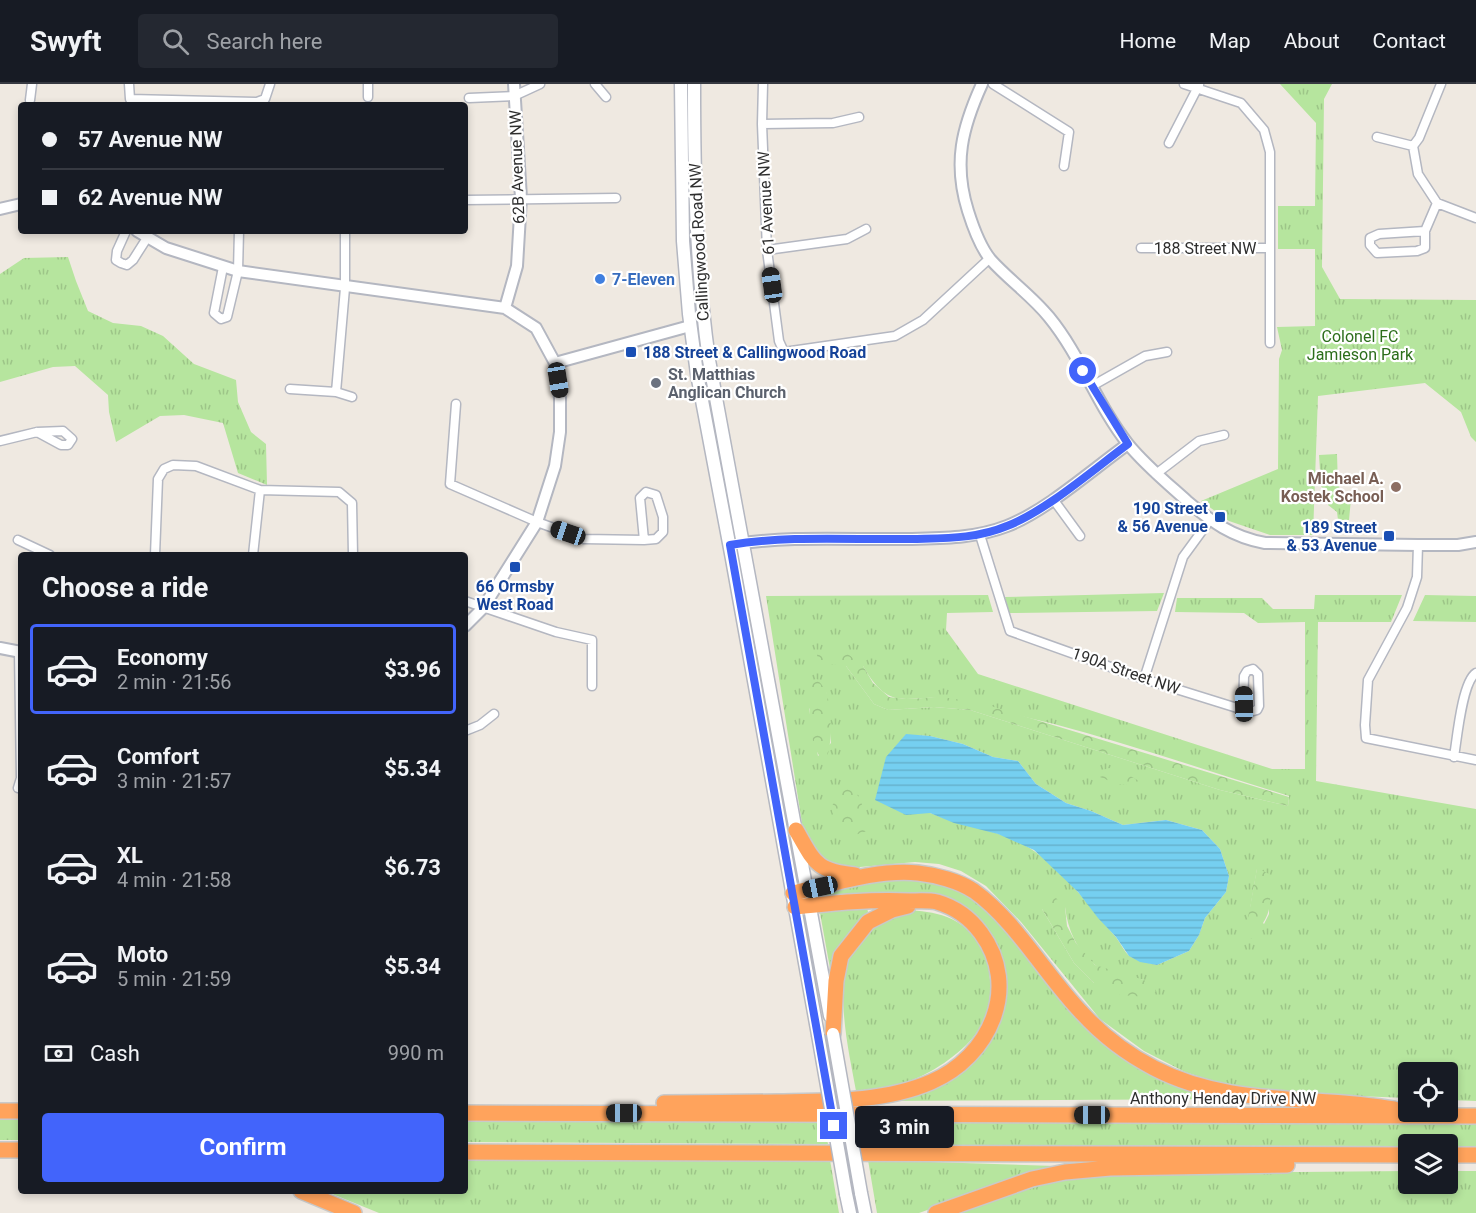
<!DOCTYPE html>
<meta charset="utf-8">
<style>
body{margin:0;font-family:Roboto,sans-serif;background:#242831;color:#f1f3f6;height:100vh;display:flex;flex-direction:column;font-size:22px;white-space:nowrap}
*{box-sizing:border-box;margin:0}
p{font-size:20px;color:#9ea1a6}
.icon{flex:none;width:33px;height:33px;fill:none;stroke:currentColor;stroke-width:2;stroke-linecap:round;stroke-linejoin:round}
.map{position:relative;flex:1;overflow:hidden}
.details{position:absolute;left:18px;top:468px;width:450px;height:642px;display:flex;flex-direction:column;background:#171b24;border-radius:6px;box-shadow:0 3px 9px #0003}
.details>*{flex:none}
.banner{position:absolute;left:18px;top:18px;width:450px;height:132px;border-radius:6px;box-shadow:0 3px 9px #0003;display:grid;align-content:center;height:132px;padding:0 24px;background:#171b24}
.buttons{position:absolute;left:1398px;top:978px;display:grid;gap:12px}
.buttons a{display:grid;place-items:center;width:60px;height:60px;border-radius:6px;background:#171b24;box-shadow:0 3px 9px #0003;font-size:30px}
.end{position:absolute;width:27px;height:27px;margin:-14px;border:8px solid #4264fb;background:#fff;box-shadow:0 0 0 3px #fff}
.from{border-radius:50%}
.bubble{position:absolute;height:42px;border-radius:6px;background:#171b24;box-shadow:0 3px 9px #0003;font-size:20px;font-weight:700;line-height:42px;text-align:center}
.car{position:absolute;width:18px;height:36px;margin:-18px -9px;border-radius:8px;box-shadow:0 0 4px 2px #0007;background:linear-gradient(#222 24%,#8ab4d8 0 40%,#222 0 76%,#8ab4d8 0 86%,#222 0)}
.banner b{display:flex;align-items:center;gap:21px;height:57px;font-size:22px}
.banner b+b{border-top:2px solid #363941}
.banner i{width:15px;height:15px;background:#f1f3f6}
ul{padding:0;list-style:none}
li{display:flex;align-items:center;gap:18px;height:90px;margin:0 12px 9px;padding:0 12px;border:3px solid transparent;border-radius:6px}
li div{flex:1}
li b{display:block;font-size:22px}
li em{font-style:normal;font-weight:700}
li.active{border-color:#4264fb}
li>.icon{width:54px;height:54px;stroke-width:1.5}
h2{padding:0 24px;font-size:27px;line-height:72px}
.pay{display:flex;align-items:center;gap:15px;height:66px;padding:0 24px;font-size:22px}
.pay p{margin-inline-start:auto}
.cta{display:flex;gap:12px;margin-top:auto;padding:12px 24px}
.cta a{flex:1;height:69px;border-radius:6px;background:#4264fb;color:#fff;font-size:24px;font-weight:700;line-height:69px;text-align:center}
header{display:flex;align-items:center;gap:36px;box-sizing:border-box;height:84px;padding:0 30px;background:#171b24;border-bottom:2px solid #363941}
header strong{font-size:28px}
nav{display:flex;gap:33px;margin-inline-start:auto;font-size:21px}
.search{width:420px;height:54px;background:#242831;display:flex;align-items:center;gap:15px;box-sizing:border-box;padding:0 21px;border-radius:6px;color:#9ea1a6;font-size:22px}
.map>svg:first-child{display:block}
</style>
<header>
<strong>Swyft</strong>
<div class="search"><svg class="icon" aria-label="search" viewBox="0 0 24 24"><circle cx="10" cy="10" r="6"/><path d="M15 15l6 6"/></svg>Search here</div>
<nav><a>Home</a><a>Map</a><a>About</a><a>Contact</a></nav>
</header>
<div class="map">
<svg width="1476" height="1129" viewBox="0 0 1476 1129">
<defs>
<pattern id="grass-tufts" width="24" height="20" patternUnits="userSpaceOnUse" patternTransform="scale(1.5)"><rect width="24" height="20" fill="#b6e59e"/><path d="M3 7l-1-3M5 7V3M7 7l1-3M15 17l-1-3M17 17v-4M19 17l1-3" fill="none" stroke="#9dc588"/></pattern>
<pattern id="forest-crowns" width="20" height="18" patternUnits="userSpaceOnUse" patternTransform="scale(1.5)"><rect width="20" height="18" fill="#b6e59e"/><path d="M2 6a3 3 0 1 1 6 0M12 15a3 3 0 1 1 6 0" fill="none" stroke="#9dc588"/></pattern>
<pattern id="water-rules" width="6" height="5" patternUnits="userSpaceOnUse" patternTransform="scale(1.5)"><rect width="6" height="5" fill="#75cff0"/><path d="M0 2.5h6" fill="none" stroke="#66b2ce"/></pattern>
</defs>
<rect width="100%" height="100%" fill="#efe9e1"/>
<!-- grass -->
<path fill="url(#grass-tufts)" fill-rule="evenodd" d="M1280 0H1332L1324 15 1322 183 1340 215 1476 216V358L1471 353 1461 328 1425 299 1318 312 1313 451H1270L1229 437 1201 417 1278 385 1279 275 1282 266 1277 243 1315 242V165H1278V122H1315L1316 39Z
M68 173 76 197 88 227 113 239 141 242 163 252 194 280 236 296 238 318 251 348 266 360 267 401 238 389 223 339 184 331 160 332 116 358 109 328 108 311 75 282 53 283 0 298V190L24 174Z
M1337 370 1338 402 1351 415 1349 436H1338L1337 428 1328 421 1329 411 1321 402 1319 371Z
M1164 509 1157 527 1009 529 1005 513Z
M988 511 993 528 947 529 946 546 978 590 1272 685H1305V538L1258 539 1244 529 1175 528 1177 514H1262L1273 525H1314L1315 511H1402L1391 538H1318L1316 697 1476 725V1017L1448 1016V988H1408V1014L1278 1009 1232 1003 1185 988 1144 967 1100 935 1021 838 986 802 961 787 939 780 915 778 849 784 826 778 806 753 802 739 766 512ZM846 582H863C893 635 910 605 956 617 989 624 1022 632 1054 640 1133 661 1211 688 1289 712L1288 722 1220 706 970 626 934 623 888 626 874 620ZM826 608 831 659 818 672 809 625ZM906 651 930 652 963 660 993 673 1018 677 1036 700 1066 719 1091 727 1123 741 1166 736 1202 746 1220 765 1229 792 1226 808 1205 834 1199 851 1189 867 1157 881C1149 879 1139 877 1131 873 1124 869 1120 857 1114 851 1089 822 1066 789 1034 767 1004 746 964 743 930 729ZM1257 785 1269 791V830L1264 840 1250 825ZM1065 823C1068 846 1076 865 1094 880 1105 889 1130 893 1144 896L1094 899 1074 879 1042 825Z
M1425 511 1476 512V538L1413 537Z
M891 794 946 798 971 810 994 831 1104 954 1238 1015 885 1017C914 1005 957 995 979 972 983 968 986 962 989 957 996 945 1004 929 1006 915 1012 870 986 825 942 812 911 804 857 813 824 816L820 814 819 810 821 808Z
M867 824 868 828C846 849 838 861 831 890L820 829 821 827Z
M907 826C920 827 934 828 947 833 995 852 1004 920 970 957 950 978 921 996 892 1002 880 1005 868 1005 856 1007 848 962 826 876 869 844 880 836 895 832 907 826Z
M0 1036H21V1056H0Z
M465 1036H823L828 1060 465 1058Z
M861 1036 1476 1039V1062H1448V1060H1408V1062L865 1061Z
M465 1074 830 1076 839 1129H379L325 1107H465Z
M868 1076 1088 1083 1000 1100 919 1129H877Z
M1408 1087V1100H1448V1087H1476V1129H952L1030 1102 1099 1090Z"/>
<!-- forest -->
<path fill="url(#forest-crowns)" d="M817 570H848L863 582 873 599 889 613 906 615 942 613 981 619 1289 713 1288 722 1220 706 970 626 934 623 888 626 874 620 846 582 818 579Z
M817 595C820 599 824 603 826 607 831 620 834 668 824 677 807 663 809 618 810 597Z
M1109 684C1120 687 1129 691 1139 697L1138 702 1117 700 1100 693V687Z
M853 704 861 717 868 746C847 758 836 744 831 723L844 705Z
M1257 784 1269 790C1271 823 1273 829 1251 855L1246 846Z
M1039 811H1053L1065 823 1067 842 1076 859 1095 881 1144 896 1156 907 1148 913 1120 911 1094 899 1074 879 1042 825Z"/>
<!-- water -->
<path fill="url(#water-rules)" d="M906 650 930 652 963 660 993 673 1018 677 1036 700 1066 719 1091 727 1123 741 1166 736 1202 746 1220 765 1229 792 1226 808 1205 834 1199 851 1189 867 1157 881 1140 878 1129 872 1116 853 1098 834 1078 808 1034 766 998 750 954 739 930 729 906 731 875 716 886 673Z"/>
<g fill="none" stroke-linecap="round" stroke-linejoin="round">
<defs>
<path id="minor" d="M129 0 130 15 257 18 265 15 270 0
M368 0V13
M595 0 606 13
M763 0 762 40 767 166 779 257 784 268 895 252 923 236 990 174
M993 0 1069 48 1064 82
M1184 0 1241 19 1264 46 1270 68V259
M469 14 514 12 540 0
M30 16 32 0
M762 40 833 39 859 33
M1377 53 1413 62
M1169 59 1199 1
M1413 62 1419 54 1441 0
M1413 62 1418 90 1437 119
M465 116 616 114
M126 147 117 167 116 176 121 179 127 181 133 176 147 154
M1425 147 1379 150 1370 154V161L1377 169 1417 167 1425 164V147L1437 119 1476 134
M1141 164H1269
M767 166 847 155 866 145
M223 183 214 229 221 235 227 233 238 187 239 147
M1092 302 1145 272 1167 268
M290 305 336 308 352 313
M336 308 345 204V147
M456 320 450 400 537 438 584 455 644 456 640 414 646 408 656 411 663 433V448L656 455 644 456
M0 357 37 348 63 347 72 355 68 361H61L37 348
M1156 390 1199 357 1224 351
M1053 415 1080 452
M980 451 1010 547 1144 595 1250 628 1257 626 1259 622 1258 590 1253 585 1247 587 1244 592 1243 625
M18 456 50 471
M1418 461 1417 493 1407 524 1368 596 1365 641 1366 654 1476 676
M155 471 158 395 164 385 173 381 196 382 260 406 339 408 352 419 353 471
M253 471 260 406
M465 517 556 548 592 556V602
M1144 595 1183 473 1210 436
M465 647 480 641 494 630
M1454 673C1457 655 1462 598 1476 589
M18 704 21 694 19 568"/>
<path id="tertiary" d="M982 0C962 44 953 79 968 127 973 143 980 163 991 176 1009 196 1032 212 1049 233 1081 272 1097 321 1128 360 1145 381 1167 399 1187 417 1212 438 1232 453 1265 459L1418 461H1458L1476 458
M0 125 21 120
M137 147 166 164 238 187 505 224 536 244 555 279 560 314V348L555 382 537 438 483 524 465 542
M505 224 517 182 521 114 514 0
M555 279 690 242
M730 461C790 451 851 456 912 455 945 454 976 454 1007 442 1046 427 1093 385 1128 360
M0 564 21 568"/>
<path id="secondary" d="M681 0 683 157 689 230 697 290 732 475 818 951
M694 0C694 93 696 184 709 276L830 932
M861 1109 865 1129
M846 1110 850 1129"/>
<path id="motorway" d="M796 746C815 779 816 787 855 791
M793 809C834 800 876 785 918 789 936 791 959 797 974 807 1016 837 1046 892 1082 929 1102 951 1127 970 1154 984 1229 1023 1313 1011 1394 1025
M833 950 836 897 841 872 868 838 892 826 908 822
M664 1019C702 1019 740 1018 778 1018 828 1017 885 1018 931 998 990 973 1021 903 981 849 970 834 954 823 937 818 928 816 918 817 909 817 872 815 833 819 795 823
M0 1027H21
M465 1029 1476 1032
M0 1066H21
M465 1068 1408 1071
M1448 1071H1476
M301 1107 354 1129
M936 1129 1032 1095 1065 1088 1110 1084 1287 1081"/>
</defs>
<!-- minor casing -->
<use href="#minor" stroke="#b4b7c1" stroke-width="11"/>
<!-- tertiary casing -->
<use href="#tertiary" stroke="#b4b7c1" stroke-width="14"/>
<!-- secondary casing -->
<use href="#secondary" stroke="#b4b7c1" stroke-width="15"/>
<!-- motorway casing -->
<use href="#motorway" stroke="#c9c9c9" stroke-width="18"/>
<!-- minor -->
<use href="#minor" stroke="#fff" stroke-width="8"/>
<!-- tertiary -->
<use href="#tertiary" stroke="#fff" stroke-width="10"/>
<!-- secondary -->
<use href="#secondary" stroke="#fff" stroke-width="12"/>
<!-- motorway -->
<use href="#motorway" stroke="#ffa35c" stroke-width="15"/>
<defs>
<path id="secondary-bridge" d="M833 950 861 1109
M818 951 846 1110"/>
</defs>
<!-- secondary-bridge casing -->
<use href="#secondary-bridge" stroke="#b4b7c1" stroke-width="15" stroke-linecap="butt"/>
<!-- secondary-bridge -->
<use href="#secondary-bridge" stroke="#fff" stroke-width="12"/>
</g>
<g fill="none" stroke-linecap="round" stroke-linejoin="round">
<!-- route -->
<path stroke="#4264fb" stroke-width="8" d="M834 1042 730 461C790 451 851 456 912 455 945 454 976 455 1007 442 1046 427 1093 386 1128 360L1083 287"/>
</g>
<!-- markers -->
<circle fill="#3f7fe0" stroke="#fff" stroke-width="2" cx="600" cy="195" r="6"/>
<g fill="#1a4fb4" stroke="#fff" stroke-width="2">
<rect x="625" y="262" width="12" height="12" rx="3"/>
<rect x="1214" y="427" width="12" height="12" rx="3"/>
<rect x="1383" y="446" width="12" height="12" rx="3"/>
<rect x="509" y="477" width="12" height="12" rx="3"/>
</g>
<circle fill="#6b7280" stroke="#fff" stroke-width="2" cx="656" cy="299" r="6"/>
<circle fill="#8d6e63" stroke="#fff" stroke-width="2" cx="1396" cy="403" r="6"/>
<g text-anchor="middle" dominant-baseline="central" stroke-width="4.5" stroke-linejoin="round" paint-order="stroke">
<!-- street labels -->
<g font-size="16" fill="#2e2e2e" stroke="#fff">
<text transform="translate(517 83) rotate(-92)">62B Avenue NW</text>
<text transform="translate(766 119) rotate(-93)">61 Avenue NW</text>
<text transform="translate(699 158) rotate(-93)">Callingwood Road NW</text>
<text x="1205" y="164">188 Street NW</text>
<text transform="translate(1126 587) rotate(19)">190A Street NW</text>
<text x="1223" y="1014">Anthony Henday Drive NW</text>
</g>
<!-- shop labels -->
<g font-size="16" font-weight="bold" fill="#366cbe" stroke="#fff" text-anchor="start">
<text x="612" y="195">7-Eleven</text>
</g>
<!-- park labels -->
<g font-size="16" fill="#2c6e1b" stroke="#fff">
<text x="1360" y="252">Colonel FC<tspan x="1360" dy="18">Jamieson Park</tspan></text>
</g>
<!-- transit labels -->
<g font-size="16" font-weight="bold" fill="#164399" stroke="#fff" text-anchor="end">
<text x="643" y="268" text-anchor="start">188 Street &amp; Callingwood Road</text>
<text x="1208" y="424">190 Street<tspan x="1208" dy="18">&amp; 56 Avenue</tspan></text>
<text x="1377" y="443">189 Street<tspan x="1377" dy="18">&amp; 53 Avenue</tspan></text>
<text x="515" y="502" text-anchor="middle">66 Ormsby<tspan x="515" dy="18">West Road</tspan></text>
</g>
<!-- worship labels -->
<g font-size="16" font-weight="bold" fill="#5b616d" stroke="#fff" text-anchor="start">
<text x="668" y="290">St. Matthias<tspan x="668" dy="18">Anglican Church</tspan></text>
</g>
<!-- education labels -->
<g font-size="16" font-weight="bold" fill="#785e54" stroke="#fff" text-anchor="end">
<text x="1384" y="394">Michael A.<tspan x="1384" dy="18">Kostek School</tspan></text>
</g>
</g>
</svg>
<div class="buttons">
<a><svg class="icon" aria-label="locate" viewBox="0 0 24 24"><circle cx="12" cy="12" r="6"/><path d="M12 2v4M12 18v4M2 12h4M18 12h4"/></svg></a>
<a><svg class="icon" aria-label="layers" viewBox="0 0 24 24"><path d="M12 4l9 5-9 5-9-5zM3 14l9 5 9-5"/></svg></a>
</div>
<i class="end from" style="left:1083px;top:287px"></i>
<i class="end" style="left:834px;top:1042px"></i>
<div class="bubble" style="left:855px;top:1022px;width:99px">3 min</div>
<i class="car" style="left:772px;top:201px;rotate:352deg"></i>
<i class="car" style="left:558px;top:296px;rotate:171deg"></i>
<i class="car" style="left:568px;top:449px;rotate:289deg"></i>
<i class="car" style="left:1244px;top:620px;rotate:359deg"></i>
<i class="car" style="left:820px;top:803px;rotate:258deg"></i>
<i class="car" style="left:624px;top:1029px;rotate:270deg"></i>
<i class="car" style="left:1092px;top:1031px;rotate:270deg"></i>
<div class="banner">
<b><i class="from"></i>57 Avenue NW</b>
<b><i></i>62 Avenue NW</b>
</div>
<section class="details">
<h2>Choose a ride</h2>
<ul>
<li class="active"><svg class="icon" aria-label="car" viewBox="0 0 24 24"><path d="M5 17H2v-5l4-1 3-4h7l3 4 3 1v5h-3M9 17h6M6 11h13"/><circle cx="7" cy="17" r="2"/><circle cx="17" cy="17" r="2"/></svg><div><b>Economy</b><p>2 min · 21:56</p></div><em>$3.96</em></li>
<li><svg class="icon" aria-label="car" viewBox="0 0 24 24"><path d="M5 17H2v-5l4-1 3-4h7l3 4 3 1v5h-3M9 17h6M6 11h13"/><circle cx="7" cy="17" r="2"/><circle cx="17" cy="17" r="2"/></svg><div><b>Comfort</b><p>3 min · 21:57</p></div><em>$5.34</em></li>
<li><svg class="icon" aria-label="car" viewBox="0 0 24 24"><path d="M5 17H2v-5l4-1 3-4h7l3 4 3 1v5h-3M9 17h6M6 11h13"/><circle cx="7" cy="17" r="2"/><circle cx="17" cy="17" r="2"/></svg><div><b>XL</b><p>4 min · 21:58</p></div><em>$6.73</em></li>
<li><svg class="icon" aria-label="car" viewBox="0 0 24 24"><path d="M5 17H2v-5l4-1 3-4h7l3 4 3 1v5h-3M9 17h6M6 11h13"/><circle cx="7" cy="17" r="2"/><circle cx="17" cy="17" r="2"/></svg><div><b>Moto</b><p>5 min · 21:59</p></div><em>$5.34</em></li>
</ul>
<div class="pay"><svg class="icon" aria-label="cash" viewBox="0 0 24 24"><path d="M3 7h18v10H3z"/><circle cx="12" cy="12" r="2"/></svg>Cash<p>990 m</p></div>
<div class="cta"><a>Confirm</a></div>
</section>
</div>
